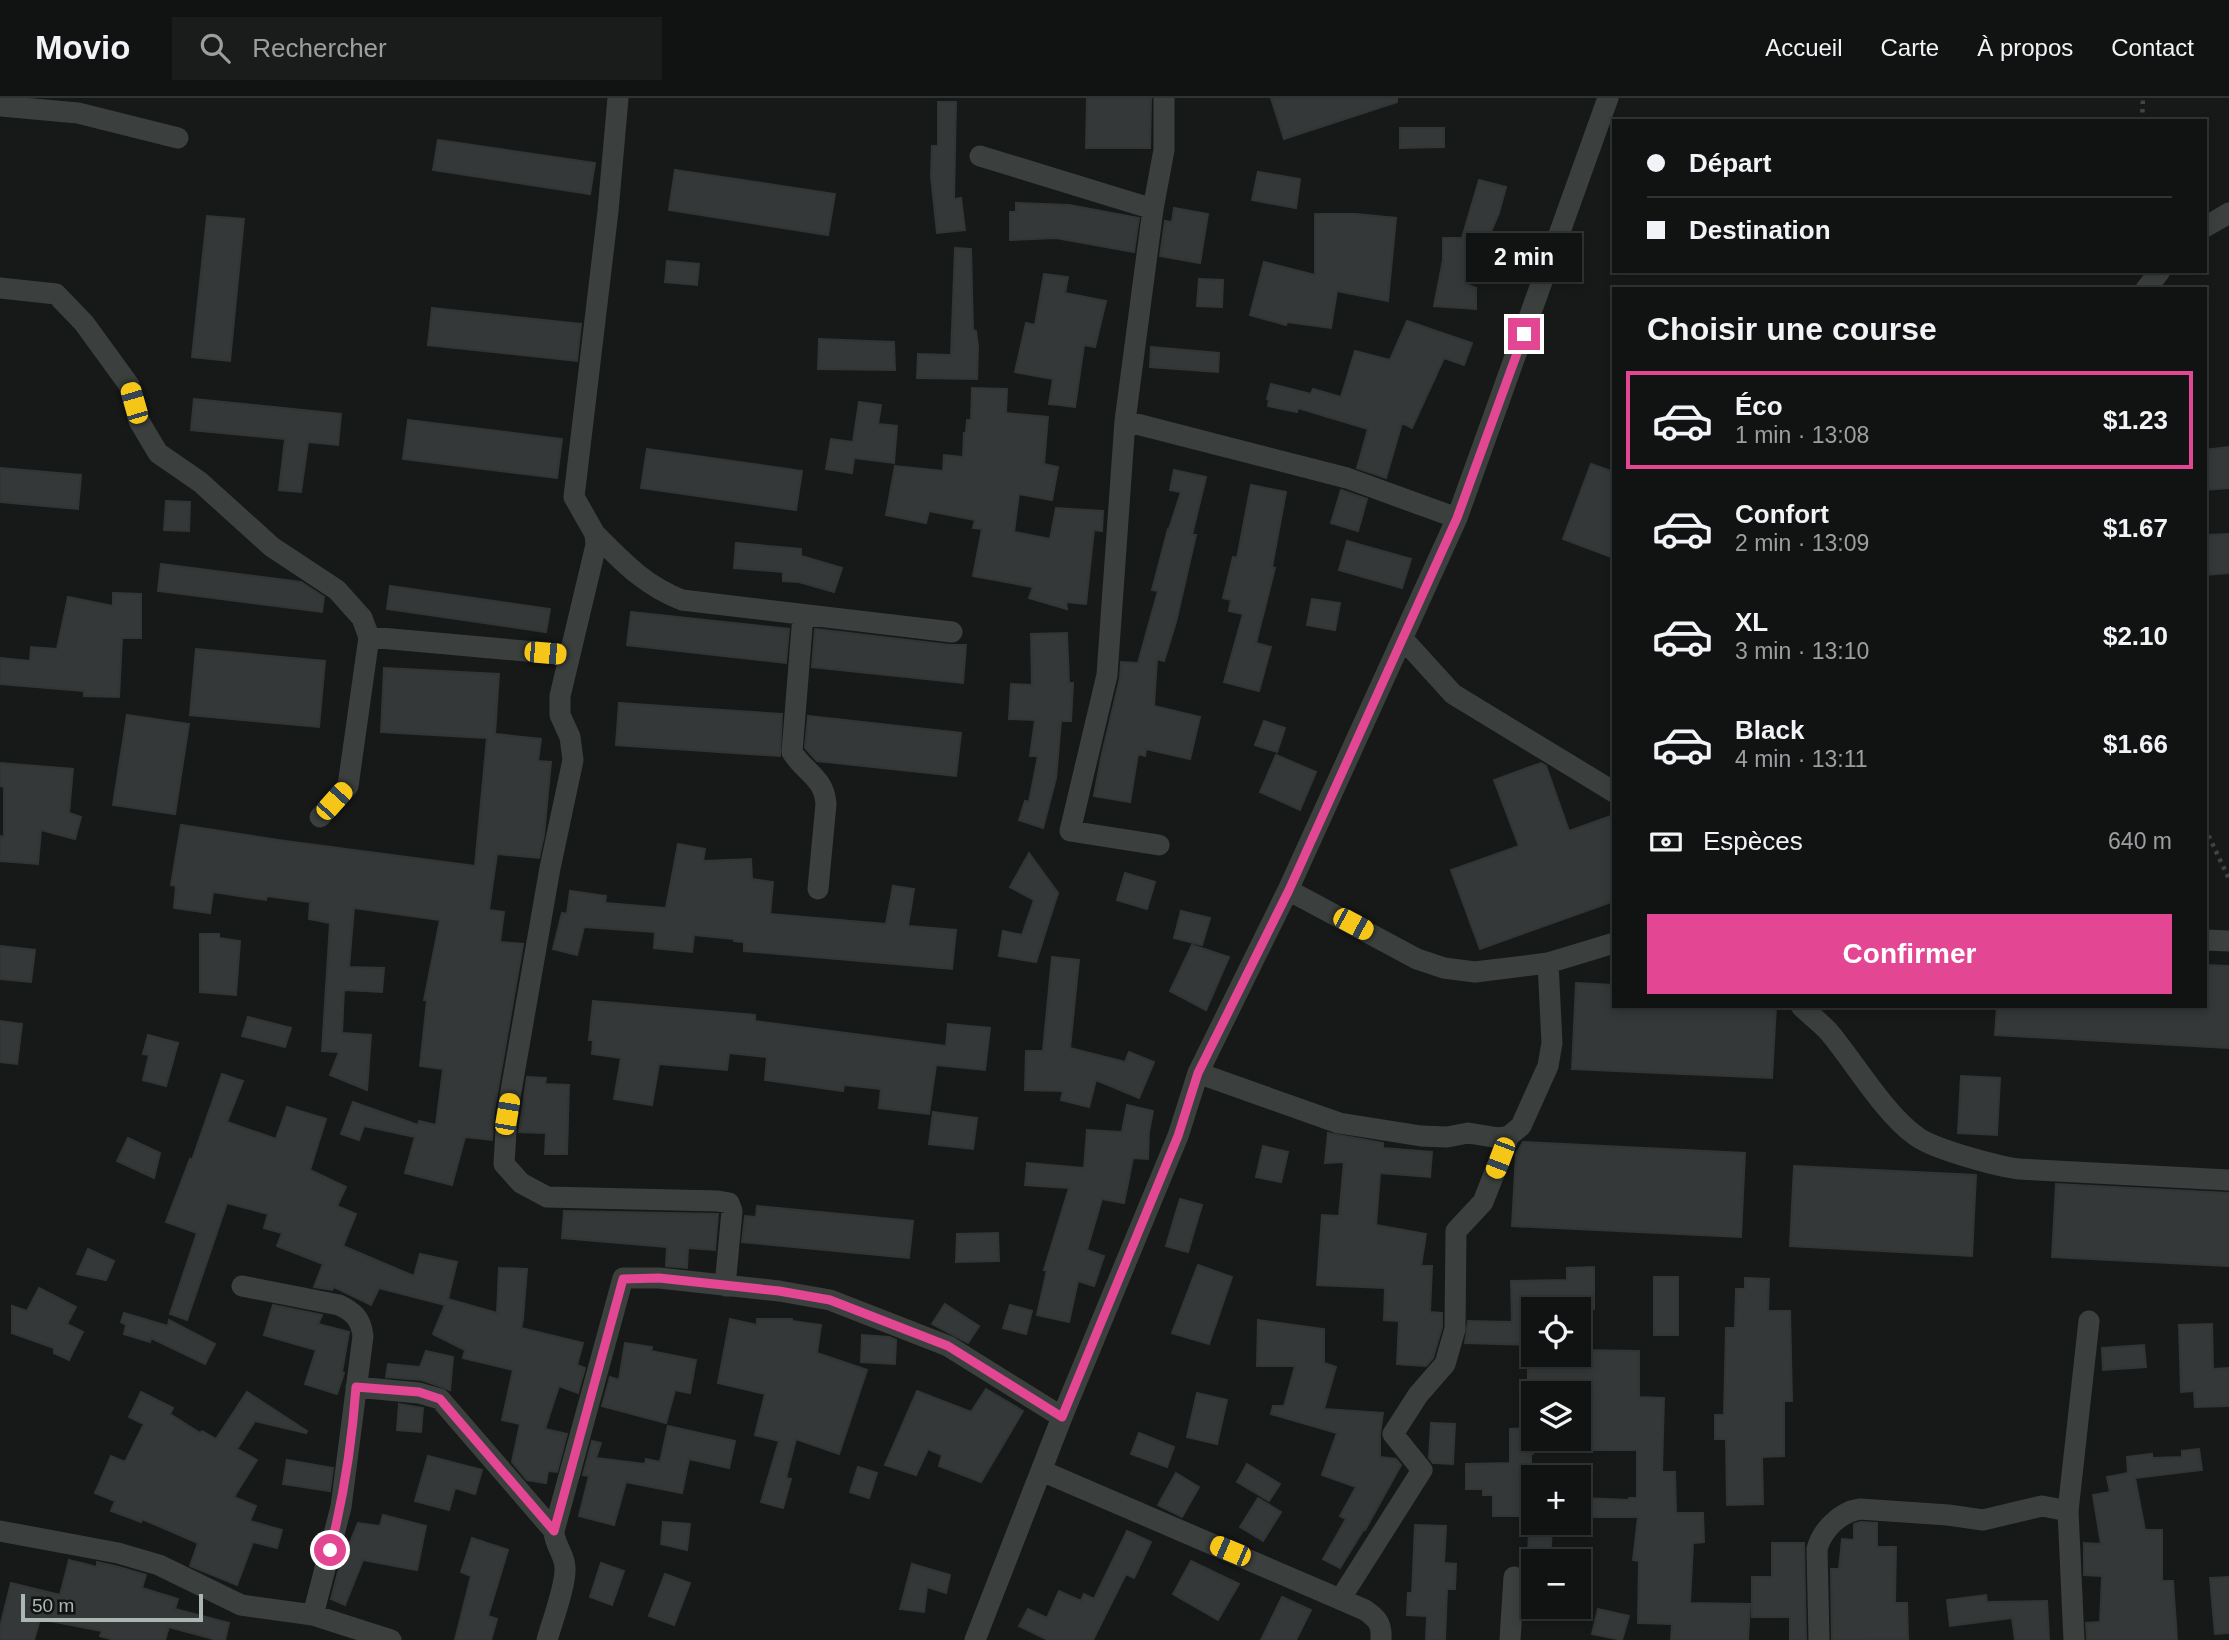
<!DOCTYPE html>
<html lang="fr">
<meta charset="utf-8">
<style>
body{margin:0;font-family:Helvetica,sans-serif;background:#1a1c1c;color:#f1f3f6;height:100vh;display:flex;flex-direction:column;font-size:26px;white-space:nowrap}
*{box-sizing:border-box;margin:0}
p{font-size:23px;color:#9c9ea0}
.icon{flex:none;width:38px;height:38px;fill:none;stroke:currentColor;stroke-width:2;stroke-linecap:round;stroke-linejoin:round}
.map{position:relative;flex:1;overflow:hidden}
.details{position:absolute;left:1612px;top:189px;width:595px;height:721px;display:flex;flex-direction:column;background:#111313;border-radius:0px;box-shadow:0 4px 10px #0003,0 0 0 2px #303233}
.details>*{flex:none}
.banner{position:absolute;left:1612px;top:21px;width:595px;height:154px;border-radius:0px;box-shadow:0 4px 10px #0003,0 0 0 2px #303233;display:grid;align-content:center;height:154px;padding:0 35px;background:#111313}
.tools{position:absolute;left:1521px;top:1199px;display:grid;gap:14px}
.tools a{display:grid;place-items:center;width:70px;height:70px;border-radius:0px;background:#111313;box-shadow:0 4px 10px #0003,0 0 0 2px #303233;font-size:35px}
.scale{position:absolute;left:21px;bottom:18px;width:182px;box-sizing:border-box;padding-left:7px;border:4px solid #abb8b2;border-top:0;font-size:19px;line-height:24px;white-space:nowrap;color:#abb8b2;-webkit-text-stroke:5px #121414;paint-order:stroke}
.end{position:absolute;width:32px;height:32px;margin:-16px;border:9px solid #e34693;background:#fff;box-shadow:0 0 0 4px #fff}
.from{border-radius:50%}
.bubble{position:absolute;height:49px;border-radius:0px;background:#111313;box-shadow:0 4px 10px #0003,0 0 0 2px #303233;font-size:23px;font-weight:600;line-height:49px;text-align:center}
.car{position:absolute;width:21px;height:42px;margin:-21px -10px;border-radius:9px;box-shadow:0 0 5px 2px #0007;background:linear-gradient(#f5c518 24%,#345 0 40%,#f5c518 0 76%,#345 0 86%,#f5c518 0)}
.banner b{display:flex;align-items:center;gap:24px;height:66px;font-size:26px}
.banner b+b{border-top:2px solid #303233}
.banner i{width:18px;height:18px;background:#f1f3f6}
ul{padding:0;list-style:none}
li{display:flex;align-items:center;gap:21px;height:98px;margin:0 14px 10px;padding:0 21px;border:4px solid transparent;border-radius:0px}
li div{flex:1}
li b{display:block;font-size:26px}
li em{font-style:normal;font-weight:600}
li.on{border-color:#e34693}
li>.icon{width:63px;height:63px;stroke-width:1.5}
h2{padding:0 35px;font-size:32px;line-height:84px}
.pay{display:flex;align-items:center;gap:18px;height:77px;padding:0 35px;font-size:26px}
.pay p{margin-inline-start:auto}
.primary-button{display:flex;gap:14px;margin-top:auto;padding:14px 35px}
.primary-button a{flex:1;height:80px;border-radius:0px;background:#e34693;color:#fff;font-size:28px;font-weight:600;line-height:80px;text-align:center}
header{display:flex;align-items:center;gap:42px;box-sizing:border-box;height:98px;padding:0 35px;background:#111313;border-bottom:2px solid #303233}
header strong{font-size:33px}
nav{display:flex;gap:38px;margin-inline-start:auto;font-size:24px}
.search{width:490px;height:63px;background:#1a1c1c;display:flex;align-items:center;gap:18px;box-sizing:border-box;padding:0 24px;border-radius:0px;color:#9c9ea0;font-size:26px}
.map>svg:first-child{display:block}
</style>
<header>
<strong>Movio</strong>
<div class="search"><svg class="icon" aria-label="search" viewBox="0 0 24 24"><circle cx="10" cy="10" r="6"/><path d="M15 15l6 6"/></svg>Rechercher</div>
<nav><a>Accueil</a><a>Carte</a><a>À propos</a><a>Contact</a></nav>
</header>
<div class="map">
<svg width="2229" height="1542" viewBox="0 0 2229 1542">
<rect width="100%" height="100%" fill="#171919"/>
<!-- building -->
<path fill="#343838" stroke="#313534" stroke-width="2" d="M1087 0H1151L1150 50H1086Z
M1271 0H1397V4L1284 41Z
M938 4H956L954 101 961 100 965 132 937 135 931 78 932 48H938Z
M1400 30H1444V49L1400 50Z
M438 42 595 65 590 96 433 72Z
M675 72 835 96 828 137 669 112Z
M1258 74 1300 81 1296 110 1252 102Z
M1479 82 1506 89 1499 115 1468 187 1476 190V211L1434 208 1443 162V140H1462Z
M1016 105 1069 107 1139 120 1134 154 1056 140 1010 142V114H1016Z
M1174 110 1208 116 1200 165 1160 158 1165 123 1172 124Z
M1315 116H1356L1396 120 1388 203 1337 193 1331 230 1287 224 1286 227 1250 217 1264 164 1315 177Z
M207 118 244 121 230 263 192 259Z
M955 150 971 151 973 232 976 233 978 249 977 281 917 280 918 256 951 257Z
M667 163 699 166 697 187 665 184Z
M1044 176 1068 179 1065 195 1106 203 1095 249 1084 247 1075 309 1049 306 1053 281 1015 274 1026 225 1035 227Z
M1199 181 1223 182 1222 209 1197 208Z
M432 210 581 226 577 263 428 247Z
M1407 223 1472 245 1464 267 1444 260 1412 330 1402 325 1386 380 1357 370 1368 331 1298 310 1297 314 1268 308 1269 302 1267 301 1271 286 1311 296 1313 291 1341 299 1355 253 1390 262Z
M819 241 894 244 895 272 818 271Z
M1151 249 1219 255 1218 274 1150 269Z
M972 290 1007 291 1006 315 1048 319 1044 366 1058 369 1052 402 1019 396 1014 434 1050 441 1056 410 1103 413 1102 433 1094 432 1086 506 1066 504 1067 511 1029 500 1033 489 973 478 982 431 973 430 975 422 929 413 926 425 886 417 895 368 943 373 944 357 963 359 964 335H966L967 322H971Z
M194 301 341 316 338 347 308 344 301 394 279 392 285 341 191 332Z
M859 304 881 307 878 326 897 328 894 365 854 360 852 375 826 371 831 341 853 344Z
M408 322 562 341 557 380 403 361Z
M2229 349V390L2205 392V352Z
M647 351 802 373 796 412 641 390Z
M1591 366 1614 374V460L1563 441Z
M0 370 81 377 78 411 0 404Z
M1174 372 1206 379 1192 437H1196L1176 524 1164 563 1157 561 1154 608 1200 619 1190 661 1146 651 1145 658 1138 656 1130 704 1094 698 1101 660 1120 580 1121 564 1138 565 1158 493 1152 492 1168 431H1169L1181 394 1170 392Z
M1251 387 1286 394 1272 469 1275 470 1256 545 1271 549 1259 593 1224 584 1243 516 1229 513 1231 502 1223 500 1233 459 1237 460Z
M1341 392 1367 401 1358 433 1331 425Z
M166 403 190 404 189 433 164 432Z
M2229 436V475L2205 477V437Z
M1347 443 1411 461 1402 490 1339 472Z
M736 445 801 451V458L842 470 834 494 799 484 783 483V474L734 470Z
M161 466 301 484 324 499 322 514 158 493Z
M390 488 550 511 546 534 387 511Z
M113 495 141 496V540H122L119 599 84 598V593L0 586V560L30 563 31 549 57 551 68 499 113 508Z
M1312 501 1340 505 1335 532 1307 527Z
M631 514 789 531 786 565 627 547Z
M815 531 950 547H966L963 585 812 569Z
M1067 535 1069 585H1073L1071 623H1061L1056 680 1043 730 1019 722 1025 703 1029 704 1038 658H1030L1035 622 1009 621 1011 586 1032 587 1031 536Z
M196 551 325 563 319 629 190 617Z
M384 570 499 576 495 636 541 641 538 663 551 664 544 737 539 760 497 756 489 812 504 814 500 844 523 846 522 852 494 1014 492 1042 465 1039 452 1087 405 1075 415 1039 364 1028 359 1042 341 1036 353 1004 418 1027 419 1023 436 1027 443 971 420 968 427 902H424L440 822 354 810 349 869 384 870 382 894 344 892 342 935 371 937 367 992 330 977 339 954 322 953 330 825 309 821 310 804 267 798 266 802 213 794 210 815 174 810 176 788 171 787 181 727 278 742 475 768 487 640 381 634Z
M619 605 782 616 780 658 616 647Z
M127 617 189 626 175 716 113 707Z
M808 618 961 635 956 678 817 663 805 650Z
M1264 623 1285 630 1277 654 1255 647Z
M1276 657 1316 674 1300 712 1260 694Z
M0 665 73 671 69 715 81 719 75 741 41 732 38 766 0 763V738L4 739V689L0 688Z
M1541 665 1546 668 1569 733 1614 717V803L1480 851 1451 772 1519 748 1494 682Z
M678 746 705 751 703 763 751 761 752 781 773 784 770 816 886 826 893 788 914 791 908 828 956 832 952 871 744 853V844L734 843V841L694 837 692 854 654 850 655 834 584 829 577 857 553 851 562 815 567 816 570 793 606 798 605 805 666 810Z
M1029 755 1058 795 1036 864 999 858 1003 833 1022 837 1034 802 1010 789Z
M1125 775 1155 784 1147 811 1117 802Z
M1181 813 1210 820 1202 847 1174 840Z
M200 836H219V840L240 843 236 897 200 894Z
M1192 847 1229 859 1206 912 1170 893Z
M0 848 35 852 31 884 0 881Z
M1052 859 1079 862 1070 950 1125 964 1129 954 1154 964 1139 1000 1096 982 1089 1009 1061 1002 1063 993 1025 992 1026 953H1043Z
M2205 867 2229 868V950L1995 937 1997 908H2205Z
M1576 885 1614 887V908H1776L1772 980 1572 971Z
M593 903 755 917V923L946 948 948 926 990 930 985 972 936 967 929 1016 879 1010 881 991 844 987 843 993 765 982 767 959 729 955 727 972 659 966 652 1007 614 1001 621 960 592 956 593 942H589Z
M248 919 291 930 285 949 242 938Z
M0 923 22 926 17 966 0 964Z
M148 937 178 945 166 988 143 982 149 957 143 956Z
M222 976 243 983 227 1024 276 1041 287 1009 326 1021 310 1072 346 1089 337 1108 356 1116 343 1148 414 1178 420 1156 457 1164 448 1201 497 1215 499 1170 527 1171 523 1221 521 1230 583 1245 577 1267 585 1270 578 1295 559 1288 545 1331 567 1336 557 1374 548 1373 546 1385 527 1382 512 1364 520 1326 502 1322 513 1272 463 1260 465 1252 433 1236 445 1207 379 1190 371 1207 334 1189 332 1192 314 1189 323 1166 277 1148 282 1135 264 1130 268 1116 227 1105 187 1222 170 1216 197 1135 166 1124 190 1061 192 1062Z
M1961 978 2000 980 1997 1037 1958 1035Z
M527 979 546 980 545 986 569 987 567 1056H545L546 1035 519 1034Z
M1127 1007 1153 1013 1149 1034 1148 1061 1133 1060 1124 1105 1102 1101 1087 1152 1104 1158 1094 1188 1078 1183 1069 1224 1037 1217 1047 1172H1044L1069 1090 1025 1087 1027 1065 1084 1070 1087 1032 1122 1034Z
M933 1014 977 1020 973 1051 929 1046Z
M1328 1035 1383 1045V1050L1432 1054 1430 1079 1380 1075 1376 1127 1426 1136 1421 1168H1432L1430 1214 1442 1215V1229L1433 1260 1426 1268 1397 1266 1399 1223 1384 1222 1385 1190 1317 1187 1322 1117 1339 1118 1344 1064 1325 1065Z
M128 1040 160 1055 154 1080 117 1063Z
M1523 1044 1745 1055 1741 1139 1512 1128 1516 1056Z
M1263 1048 1288 1054 1281 1084 1256 1079Z
M1794 1068 1976 1077 1972 1158 1790 1148Z
M2056 1086 2229 1095V1168L2052 1159Z
M1180 1101 1202 1107 1188 1154 1166 1148Z
M757 1108 913 1123 909 1160 742 1144 745 1118 756 1119Z
M564 1113 718 1116 715 1152 688 1150 687 1170 666 1168 667 1149 562 1140Z
M998 1135 999 1163 956 1164 957 1136Z
M88 1151 114 1163 106 1182 77 1176Z
M1198 1167 1232 1179 1209 1246 1172 1235Z
M1594 1169V1211H1533V1247L1465 1245 1468 1223 1512 1224 1511 1183 1567 1182V1170Z
M1654 1179H1678V1237H1654Z
M1745 1180 1769 1181 1768 1213H1790L1792 1303H1784V1358L1762 1359 1763 1406 1727 1407 1726 1341H1715V1317H1724L1726 1230H1735L1736 1191H1745Z
M39 1190 76 1209 67 1226 83 1234 69 1262 54 1255V1250L12 1235V1208L27 1213Z
M945 1206 979 1228 968 1245 932 1226Z
M273 1207 322 1217 318 1226 349 1234 342 1274 344 1275 337 1296 305 1286 316 1252 264 1237Z
M1010 1207 1032 1213 1026 1236 1003 1230Z
M124 1215 168 1228 169 1222 215 1246 205 1266 151 1240 150 1244 124 1236 126 1227 121 1224Z
M730 1221 757 1227V1221H792V1223L821 1227 817 1255 867 1272 839 1356 796 1341 786 1380 791 1381 783 1410 761 1404 779 1343 755 1337 765 1296 718 1285Z
M1258 1222 1324 1231V1265L1336 1269 1324 1311 1383 1315 1380 1336V1359L1396 1361 1401 1367 1365 1432 1364 1431 1340 1470 1323 1461 1346 1421 1340 1418 1356 1389 1322 1377 1337 1335 1271 1316 1273 1308H1284L1295 1268H1257Z
M2212 1226 2213 1271 2229 1270V1308L2195 1309 2194 1293 2181 1294 2179 1227Z
M862 1237 889 1239 896 1242 895 1266 861 1264Z
M625 1245 652 1249 651 1253 696 1262 690 1295 675 1292 666 1325 602 1308 610 1279 619 1282Z
M2144 1247 2146 1269 2103 1272 2102 1250Z
M1578 1252 1639 1253V1299L1664 1300 1662 1374H1675L1676 1415H1703L1704 1444 1693 1445 1690 1505 1750 1506 1748 1542H1671L1672 1526 1638 1525 1639 1463 1633 1462 1638 1419H1583L1584 1400 1629 1402V1400H1637V1352H1585L1584 1299H1578V1295H1528V1256H1578Z
M426 1253 453 1259 450 1292 422 1282 386 1279 388 1266 420 1269Z
M986 1291 1023 1313 981 1384 939 1368 942 1357 928 1351 916 1377 885 1367 917 1293 971 1314Z
M141 1294 173 1310 170 1316 200 1335 202 1333 216 1341 247 1294 307 1333 306 1335 255 1323 237 1351 257 1362 234 1399 256 1408 250 1423 282 1432 277 1450 253 1444 237 1487 190 1468 198 1445 142 1421 141 1424 111 1413 115 1403 95 1395 111 1358 125 1364 144 1326 129 1319Z
M1197 1295 1227 1302 1217 1346 1187 1339Z
M399 1306 423 1310 421 1334 397 1332Z
M1431 1325 1455 1326 1453 1366 1433 1365 1429 1360Z
M668 1328 735 1343 729 1370 689 1361 682 1395 626 1384 614 1427 579 1418 589 1378 583 1377 592 1343 601 1345 596 1360 645 1366 646 1361 660 1364Z
M1533 1330V1356H1531V1418H1493V1397H1483V1391H1466V1366L1510 1365V1331Z
M1139 1335 1174 1349 1167 1369 1131 1356Z
M2199 1351 2202 1372 2135 1380 2145 1432H2162V1483H2173L2177 1542H2087L2086 1525 2100 1524 2102 1478 2084 1477V1445L2101 1446 2093 1397 2110 1394 2107 1379 2128 1375 2127 1359 2152 1356V1360L2182 1359V1353Z
M428 1358 482 1372 475 1396 455 1390 449 1412 415 1403Z
M287 1362 333 1370 330 1393 283 1386Z
M1247 1366 1280 1386 1269 1403 1237 1384Z
M858 1369 877 1375 869 1400 850 1394Z
M1176 1375 1199 1389 1182 1419 1158 1407Z
M1258 1400 1281 1414 1263 1443 1240 1429Z
M383 1417 426 1428 417 1472 363 1462 345 1507 331 1501 338 1474 358 1425 380 1428Z
M663 1424 690 1426 687 1452 661 1446Z
M1861 1424 1877 1425V1449H1896L1895 1505H1907L1908 1541 1832 1542 1831 1471H1839L1842 1441 1854 1442V1426Z
M1415 1427 1446 1428 1444 1465 1456 1466 1455 1491H1447L1445 1542H1426L1427 1518 1407 1517 1408 1495H1412Z
M1529 1429 1552 1430 1550 1463H1528Z
M1127 1433 1151 1444 1134 1480 1126 1476 1093 1542H1048L1019 1528 1028 1511 1047 1520 1059 1493 1081 1503 1084 1496 1094 1501Z
M472 1440 508 1452 488 1518 497 1521 491 1542H455L471 1478 461 1474Z
M1772 1445H1804L1806 1542H1790V1519H1752V1479H1772Z
M69 1462 97 1469V1464L115 1468 146 1477 142 1490 178 1501 175 1511 229 1525 225 1542H217L169 1529 165 1542H115L100 1538 102 1533 40 1521 34 1542H0V1529L11 1485 60 1497Z
M1191 1463 1239 1486 1218 1522 1173 1496Z
M601 1465 624 1473 612 1507 590 1499Z
M912 1466 950 1477 946 1495 927 1489 924 1514 900 1511Z
M665 1476 690 1485 674 1527 649 1518Z
M2229 1479V1535L2215 1536 2210 1480Z
M1986 1497 1987 1504 2047 1503 2049 1542H2015L2012 1520 1950 1528 1947 1502Z
M1282 1499 1311 1512 1296 1542H1261Z
M1598 1511 1629 1518 1622 1542 1592 1536Z"/>
<g fill="none" stroke-linecap="round" stroke-linejoin="round">
<!-- path -->
<path stroke="#3f4542" stroke-width="4.5" stroke-dasharray="3.5 5" stroke-linecap="butt" d="M2142 23 2143 0
M2205 730 2229 781"/>
<!-- street -->
<path stroke="#3b403e" stroke-width="21" d="M618 0 608 113 574 399 595 436 596 447 560 598V617L570 639 573 662 550 770 507 1016 504 1066 521 1085 547 1099 718 1103 729 1105 732 1113 725 1188
M0 8 78 15 178 40
M980 58 1153 111
M2205 129 2229 115
M0 190 56 196 84 225 129 287 139 323 158 355 200 384 272 449 337 492 362 520 369 539 348 688 320 719
M2146 191 2160 173
M1125 323 1347 380 1457 420
M595 436C623 464 644 487 682 502L952 534
M803 517 792 654C805 675 824 679 826 706L818 791
M369 539 570 557
M1403 541 1453 596 1614 694
M1159 747 1070 733 1107 577 1125 323 1153 111 1164 52V0
M1288 792 1417 861 1444 870 1475 874 1548 865 1614 845
M2205 842 2229 843
M1801 908C1810 917 1821 925 1829 934 1855 965 1884 1015 1916 1038 1933 1051 1996 1068 2019 1071L2229 1082
M1198 975 1339 1025 1421 1038 1447 1039 1468 1035 1499 1040 1509 1038 1521 1028 1548 968 1552 945 1548 865
M242 1188 339 1207C354 1214 361 1221 363 1238L341 1409 313 1517
M356 1289 419 1295 440 1301 554 1433
M1042 1373 1365 1512C1378 1521 1382 1526 1381 1542
M0 1433 118 1455 159 1467 241 1507 313 1517 391 1542
M1341 1500 1422 1372 1393 1336 1418 1297 1445 1266 1455 1231 1456 1133 1483 1104 1509 1038
M547 1542C552 1524 566 1487 565 1470 565 1456 554 1447 554 1433L623 1180H659L779 1193 830 1202 948 1248 1062 1319
M975 1542 1062 1319 1178 1038 1198 975 1288 792 1457 420 1608 0
M1510 1542 1514 1479
M1819 1542 1817 1451C1822 1432 1840 1414 1860 1411L1948 1417 1983 1422 2042 1408 2068 1413
M2074 1542 2068 1413 2089 1223"/>
</g>
<g fill="none" stroke-linecap="round" stroke-linejoin="round">
<!-- route -->
<path stroke="#e34693" stroke-width="9" d="M330 1452C344 1398 352 1344 356 1289L419 1294 440 1301 554 1433 623 1181 659 1180 779 1193 830 1202 948 1248 1062 1319 1178 1038 1198 975 1289 792 1457 420 1524 236"/>
</g>
</svg>
<div class="tools">
<a><svg class="icon" aria-label="locate" viewBox="0 0 24 24"><circle cx="12" cy="12" r="6"/><path d="M12 2v4M12 18v4M2 12h4M18 12h4"/></svg></a>
<a><svg class="icon" aria-label="layers" viewBox="0 0 24 24"><path d="M12 4l9 5-9 5-9-5zM3 14l9 5 9-5"/></svg></a>
<a>+</a>
<a>−</a>
</div>
<div class="scale">50 m</div>
<i class="end from" style="left:330px;top:1452px"></i>
<i class="end" style="left:1524px;top:236px"></i>
<div class="bubble" style="left:1466px;top:135px;width:116px">2 min</div>
<i class="car" style="left:134px;top:305px;rotate:344deg"></i>
<i class="car" style="left:545px;top:555px;rotate:95deg"></i>
<i class="car" style="left:334px;top:703px;rotate:42deg"></i>
<i class="car" style="left:1353px;top:826px;rotate:118deg"></i>
<i class="car" style="left:507px;top:1016px;rotate:10deg"></i>
<i class="car" style="left:1500px;top:1060px;rotate:201deg"></i>
<i class="car" style="left:1230px;top:1453px;rotate:293deg"></i>
<div class="banner">
<b><i class="from"></i>Départ</b>
<b><i></i>Destination</b>
</div>
<section class="details">
<h2>Choisir une course</h2>
<ul>
<li class="on"><svg class="icon" aria-label="car" viewBox="0 0 24 24"><path d="M5 17H2v-5l4-1 3-4h7l3 4 3 1v5h-3M9 17h6M6 11h13"/><circle cx="7" cy="17" r="2"/><circle cx="17" cy="17" r="2"/></svg><div><b>Éco</b><p>1 min · 13:08</p></div><em>$1.23</em></li>
<li><svg class="icon" aria-label="car" viewBox="0 0 24 24"><path d="M5 17H2v-5l4-1 3-4h7l3 4 3 1v5h-3M9 17h6M6 11h13"/><circle cx="7" cy="17" r="2"/><circle cx="17" cy="17" r="2"/></svg><div><b>Confort</b><p>2 min · 13:09</p></div><em>$1.67</em></li>
<li><svg class="icon" aria-label="car" viewBox="0 0 24 24"><path d="M5 17H2v-5l4-1 3-4h7l3 4 3 1v5h-3M9 17h6M6 11h13"/><circle cx="7" cy="17" r="2"/><circle cx="17" cy="17" r="2"/></svg><div><b>XL</b><p>3 min · 13:10</p></div><em>$2.10</em></li>
<li><svg class="icon" aria-label="car" viewBox="0 0 24 24"><path d="M5 17H2v-5l4-1 3-4h7l3 4 3 1v5h-3M9 17h6M6 11h13"/><circle cx="7" cy="17" r="2"/><circle cx="17" cy="17" r="2"/></svg><div><b>Black</b><p>4 min · 13:11</p></div><em>$1.66</em></li>
</ul>
<div class="pay"><svg class="icon" aria-label="cash" viewBox="0 0 24 24"><path d="M3 7h18v10H3z"/><circle cx="12" cy="12" r="2"/></svg>Espèces<p>640 m</p></div>
<div class="primary-button"><a>Confirmer</a></div>
</section>
</div>
